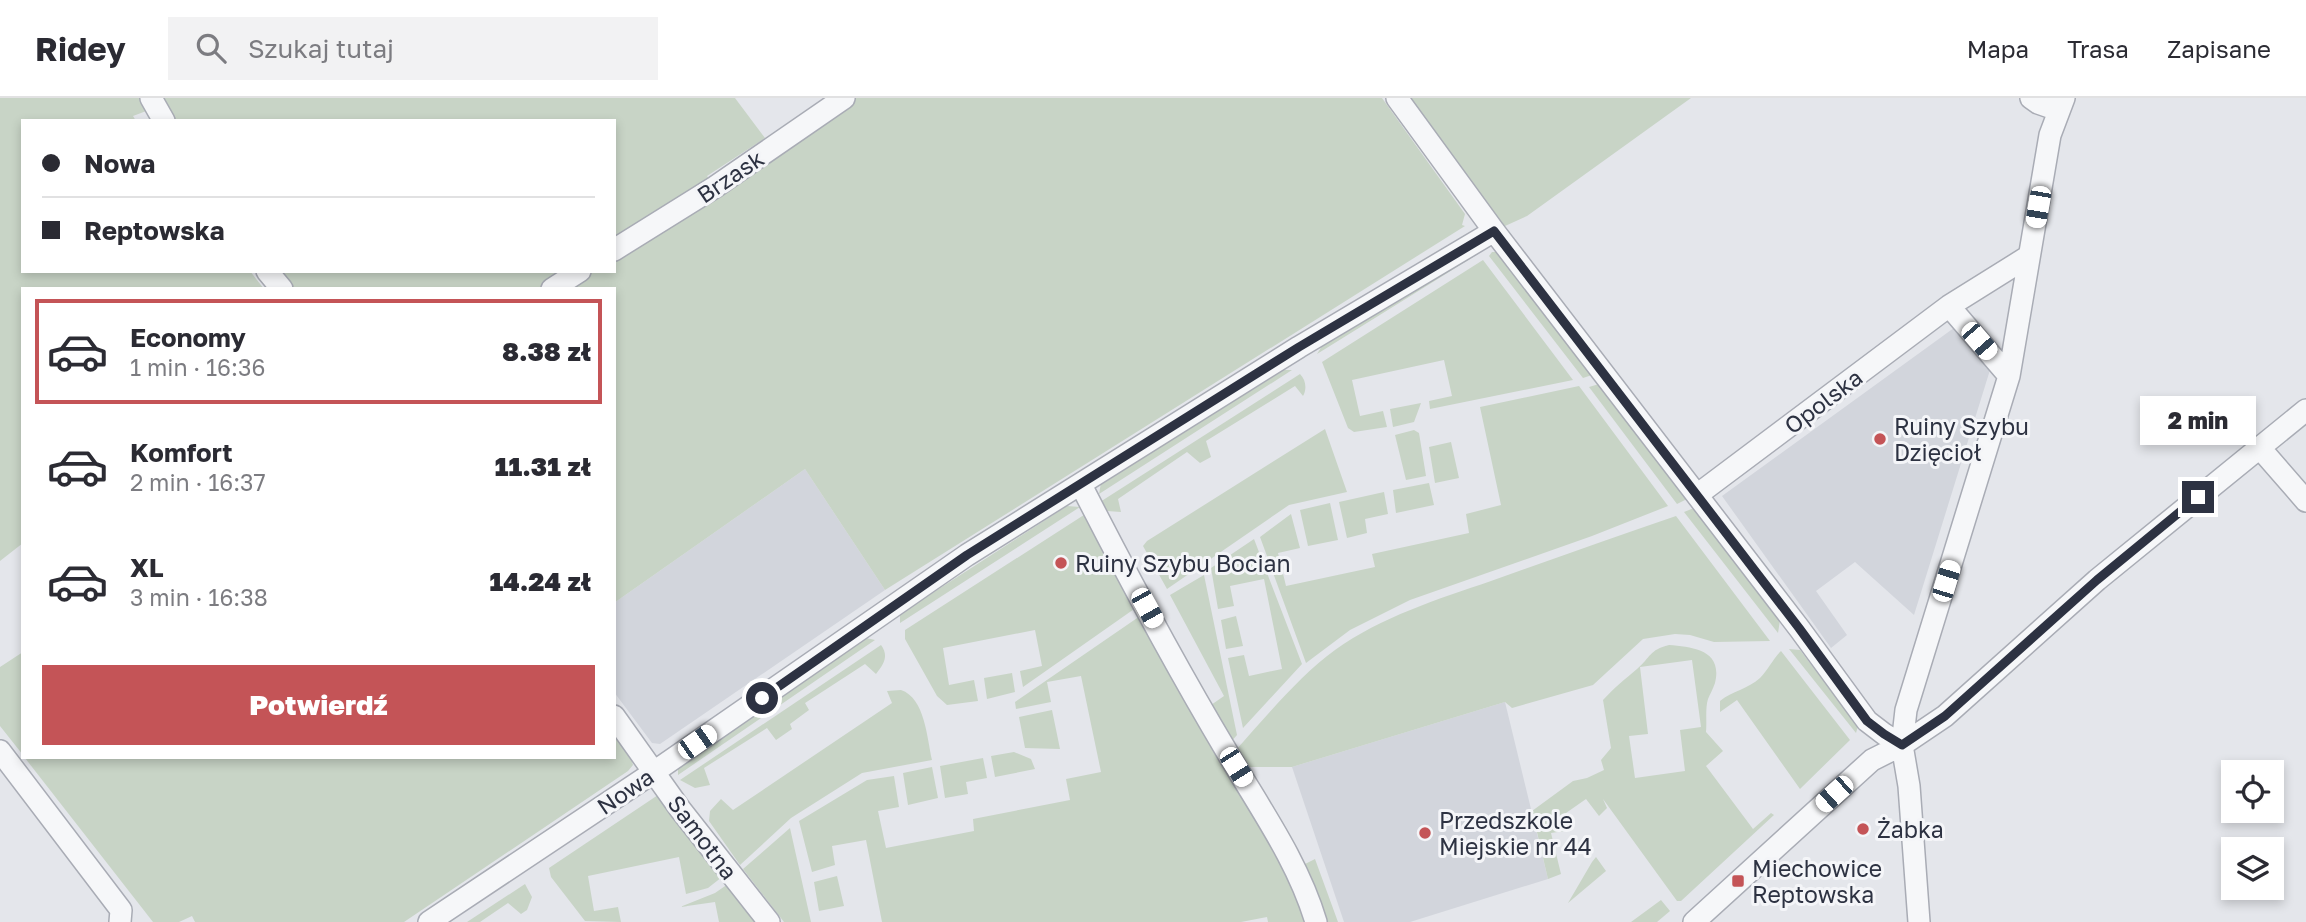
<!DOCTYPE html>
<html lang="pl">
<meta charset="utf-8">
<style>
body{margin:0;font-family:"Golos Text",sans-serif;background:#f2f2f3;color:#2b2b33;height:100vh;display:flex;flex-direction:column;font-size:26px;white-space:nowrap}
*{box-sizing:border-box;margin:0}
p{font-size:23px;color:#7c7c81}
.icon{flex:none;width:38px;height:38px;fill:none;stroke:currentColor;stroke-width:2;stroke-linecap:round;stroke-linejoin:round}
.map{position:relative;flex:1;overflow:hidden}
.sheet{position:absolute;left:21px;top:189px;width:595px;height:472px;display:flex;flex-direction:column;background:#fff;border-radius:0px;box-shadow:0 4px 10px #0003}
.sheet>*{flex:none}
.hud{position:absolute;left:21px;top:21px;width:595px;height:154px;border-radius:0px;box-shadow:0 4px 10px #0003;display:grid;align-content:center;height:154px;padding:0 21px;background:#fff}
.buttons{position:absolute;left:2221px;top:662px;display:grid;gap:14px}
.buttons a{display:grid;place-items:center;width:63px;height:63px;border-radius:0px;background:#fff;box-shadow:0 4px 10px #0003;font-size:35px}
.end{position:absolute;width:32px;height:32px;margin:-16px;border:9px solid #2d3242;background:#fff;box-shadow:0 0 0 4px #fff}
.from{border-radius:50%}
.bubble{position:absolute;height:49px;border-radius:0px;background:#fff;box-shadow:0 4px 10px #0003;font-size:23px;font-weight:800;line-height:49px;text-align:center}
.car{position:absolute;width:21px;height:42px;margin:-21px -10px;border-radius:9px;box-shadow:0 0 5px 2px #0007;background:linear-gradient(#fff 24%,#345 0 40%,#fff 0 76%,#345 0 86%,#fff 0)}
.hud b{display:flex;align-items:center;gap:24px;height:66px;font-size:26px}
.hud b+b{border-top:2px solid #e1e1e2}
.hud i{width:18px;height:18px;background:#2b2b33}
ul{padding:12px 0 0;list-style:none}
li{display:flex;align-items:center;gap:21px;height:105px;margin:0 14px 10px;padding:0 7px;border:4px solid transparent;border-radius:0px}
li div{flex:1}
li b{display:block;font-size:26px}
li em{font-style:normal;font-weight:800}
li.selected{border-color:#c45457}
li>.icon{width:63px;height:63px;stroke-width:1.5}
.cta{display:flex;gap:14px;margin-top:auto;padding:14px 21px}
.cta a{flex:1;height:80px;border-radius:0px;background:#c45457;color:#fff;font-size:28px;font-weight:800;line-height:80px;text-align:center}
header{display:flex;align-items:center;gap:42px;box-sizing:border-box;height:98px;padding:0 35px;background:#fff;border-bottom:2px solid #e1e1e2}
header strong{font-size:33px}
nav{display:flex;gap:38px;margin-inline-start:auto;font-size:24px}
.search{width:490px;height:63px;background:#f2f2f3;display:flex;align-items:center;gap:18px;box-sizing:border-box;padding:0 24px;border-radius:0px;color:#7c7c81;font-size:26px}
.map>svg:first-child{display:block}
</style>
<header>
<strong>Ridey</strong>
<div class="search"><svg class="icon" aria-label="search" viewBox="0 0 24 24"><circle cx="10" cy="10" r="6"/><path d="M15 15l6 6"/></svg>Szukaj tutaj</div>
<nav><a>Mapa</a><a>Trasa</a><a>Zapisane</a></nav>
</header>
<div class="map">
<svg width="2306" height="824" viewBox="0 0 2306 824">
<rect width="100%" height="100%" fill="#e4e6eb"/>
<!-- built -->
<path fill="#d2d5dc" d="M1958 227 1990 272 1914 517 1855 464 1816 493 1847 537 1831 550 1722 398Z
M805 371 885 492 660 646 652 645 614 594V505Z
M1505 604 1548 781 1410 824H1344L1292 669Z"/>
<!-- green -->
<path fill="#c8d4c6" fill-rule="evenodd" d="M0 0H735L765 40 707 78 715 89 614 152V23H164L157 9 133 18 136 23H23V173H250L264 191H23V445L0 463Z
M856 0H1382L1465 116 1462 127 1465 128 885 492 805 371 614 505V191H562L590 173H614V158Z
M1397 0H1691L1527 118 1494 133Z
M1476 151 1478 156 1317 256 1322 248Z
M1492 154H1496L1592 277 1583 280 1489 158Z
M1483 162 1573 282 1430 311 1429 303 1452 298 1444 262 1352 282 1360 318 1383 313 1387 329 1354 334 1348 330 1322 264Z
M267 173H580L552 191H282Z
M1284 272H1292L1099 396 1101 385Z
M1300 276C1306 282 1307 291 1303 298L1295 288 1206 343 1211 359 1200 365 1187 354 1118 401 1121 414 1107 413 1100 404Z
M1599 286 1687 401 1677 406 1589 289Z
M1579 288 1668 408 1592 438 1410 502 1350 532 1306 565 1260 439 1291 416 1300 450 1278 455 1286 488 1375 469 1372 456 1469 435 1466 416 1501 407 1480 309Z
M1421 305 1414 324 1393 329 1390 311Z
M1325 331 1347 394 1289 407 1167 491 1143 448 1147 443Z
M1414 332 1419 335 1426 378 1406 382 1395 337Z
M1451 344 1459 380 1435 385 1429 349Z
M1429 385 1434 407 1396 415 1393 392Z
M1384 394 1388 416 1365 421 1367 435 1347 440 1339 404Z
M1330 405 1338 442 1308 448 1300 412Z
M1067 408 1080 409 900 525V516Z
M1694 410 1780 522 1778 535 1684 414Z
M1087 415 1137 509 1023 589 1020 573 1042 568 1035 532 943 550 949 587 974 582 978 603 947 607 937 598 905 541V532Z
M1676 418 1770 543 1714 544 1690 537 1675 536 1643 541 1593 587 1512 610 1505 604 1292 669H1242L1234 654C1264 621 1300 577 1335 552 1381 519 1438 501 1491 483 1553 461 1615 439 1676 418Z
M1254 441 1302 566 1243 630 1228 560 1244 557 1249 578 1282 571 1264 481 1230 488 1234 508 1218 511 1211 470Z
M1204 477 1237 637 1229 646 1211 607 1224 598 1170 497Z
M1143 516 1301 793 1311 824H1268L1267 819 1241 824H882L866 742 832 748 835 767 812 774 799 723 867 682 894 678 899 709 878 713 886 750 974 733 973 721 1070 702 1066 681 1101 674 1081 578 1047 584 1051 604 1016 611 1015 604Z
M1236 518 1243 548 1226 551 1221 522Z
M866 540 875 542 678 677V669L689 657Z
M881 547C889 558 884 566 876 576L865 566 805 605 809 612 790 626 792 631 776 642 767 630 704 670 710 687 695 690 680 682Z
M1669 547C1693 549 1723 552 1715 585 1713 591 1710 596 1708 601 1705 611 1707 623 1706 634L1723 653 1706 668 1753 731 1771 715 1774 717 1681 803H1677L1603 701 1607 710 1599 718 1586 701 1566 715 1571 732 1551 735 1561 776 1548 781 1532 713 1573 683 1587 680 1604 672 1601 662 1611 650 1603 602C1614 590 1625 581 1637 571 1651 559 1649 552 1669 547ZM1692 562 1701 629 1680 632 1685 673 1635 680 1629 638 1648 636 1640 569Z
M1789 551 1800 552 1858 628 1856 635Z
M1781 553 1850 642 1800 691 1737 602 1720 614V603C1732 593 1748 591 1760 580 1768 572 1773 561 1781 553Z
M23 554V657L0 628V569Z
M1012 575 1015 594 987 601 984 580Z
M901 592C925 600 927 640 932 662L862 675 791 720 740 767 709 723 710 713 721 701 733 712 892 605 887 593Z
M1052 612 1060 651 1025 650 1019 619Z
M614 631 629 651 633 667 628 673 404 824H195L192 818 179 824H153L25 660H614Z
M1014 654 1031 661 1035 671 995 679 991 658Z
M983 660 987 680 966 684 968 696 945 700 940 668Z
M932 669 938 700 908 707 903 675Z
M658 697 722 779 708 790 686 796 679 759 588 778 594 813 618 809 621 824 585 823 551 779 549 770Z
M790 730 811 824H784L743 771Z
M1596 759 1606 773 1568 805 1592 764Z
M1315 761 1338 824H1325L1301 768Z
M837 778 844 808 819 813 814 784Z
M525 786 532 799 527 812 521 816 508 805 480 824H467Z
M728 786 757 824H719L715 804 680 809 715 795Z
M1661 802 1670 813 1657 824H1631Z"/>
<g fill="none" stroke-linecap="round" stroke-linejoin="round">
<defs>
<path id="street" d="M151 0 164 23
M1397 0 1494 133 1799 530 1867 623 1884 636 1902 647
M2031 0 2038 5 2058 12
M614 152 715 89 844 0
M267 173 282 191
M552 191 580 173
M1949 208 2009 278
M2259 349 2306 403
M1081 387C1127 477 1175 567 1227 654 1259 709 1298 763 1316 824
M1697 397 1949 208 2029 158
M614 618 680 711 769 824
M0 653 121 812 120 824
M429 824 654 674 967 457 1299 249 1494 133
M1694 824 1872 662 1902 647 1945 618 2097 482 2306 312
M1919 824 1909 688 1902 647 1906 612 2009 278 2050 37 2064 0"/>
</defs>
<!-- street casing -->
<use href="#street" stroke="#a9acb5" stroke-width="24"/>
<!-- street -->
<use href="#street" stroke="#f6f7f9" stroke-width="21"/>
</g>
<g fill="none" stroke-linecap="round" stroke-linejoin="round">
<!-- route -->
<path stroke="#2d3242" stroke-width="9" d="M762 600 967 457 1299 249 1494 133 1799 530 1867 623 1884 636 1902 647 1945 618 2097 482 2198 399"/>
</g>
<!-- markers -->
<g fill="#c45457" stroke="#f4f5f8" stroke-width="2.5">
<circle cx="1880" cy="341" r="7"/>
<circle cx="1061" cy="465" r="7"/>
<circle cx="1863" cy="731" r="7"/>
<circle cx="1425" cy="735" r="7"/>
<rect x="1731" y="776" width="14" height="14" rx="3.5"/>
</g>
<g text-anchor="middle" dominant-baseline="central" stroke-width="6" stroke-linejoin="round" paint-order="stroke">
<!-- street labels -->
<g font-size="23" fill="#2d3242" stroke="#f4f5f8">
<text transform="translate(730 78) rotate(-34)">Brzask</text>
<text transform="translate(1823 303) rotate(-37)">Opolska</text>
<text transform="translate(625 693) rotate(-34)">Nowa</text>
<text transform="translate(703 739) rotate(53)">Samotna</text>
</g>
<!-- poi labels -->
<g font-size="23" fill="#2d3242" stroke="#f4f5f8" text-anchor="start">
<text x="1894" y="328">Ruiny Szybu<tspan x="1894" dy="26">Dzięcioł</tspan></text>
<text x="1075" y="465">Ruiny Szybu Bocian</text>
<text x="1439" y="722">Przedszkole<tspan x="1439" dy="26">Miejskie nr 44</tspan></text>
<text x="1877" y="731">Żabka</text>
<text x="1752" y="770">Miechowice<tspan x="1752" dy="26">Reptowska</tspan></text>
</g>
</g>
</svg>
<div class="buttons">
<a><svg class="icon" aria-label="locate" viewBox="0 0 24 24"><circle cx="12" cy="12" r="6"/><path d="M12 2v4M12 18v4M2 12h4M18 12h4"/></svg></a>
<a><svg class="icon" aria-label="layers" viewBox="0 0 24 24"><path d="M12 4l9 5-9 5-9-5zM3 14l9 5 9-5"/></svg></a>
</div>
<i class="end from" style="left:762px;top:600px"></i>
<i class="end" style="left:2198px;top:399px"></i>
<div class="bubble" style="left:2140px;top:298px;width:116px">2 min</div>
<i class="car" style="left:2038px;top:109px;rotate:190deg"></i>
<i class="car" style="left:1979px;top:243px;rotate:139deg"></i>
<i class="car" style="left:1946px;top:483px;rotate:17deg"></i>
<i class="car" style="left:1147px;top:510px;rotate:151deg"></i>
<i class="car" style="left:697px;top:644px;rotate:55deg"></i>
<i class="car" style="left:1236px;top:669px;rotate:148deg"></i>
<i class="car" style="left:1834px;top:696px;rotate:228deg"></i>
<div class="hud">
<b><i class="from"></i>Nowa</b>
<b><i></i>Reptowska</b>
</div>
<section class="sheet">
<ul>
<li class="selected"><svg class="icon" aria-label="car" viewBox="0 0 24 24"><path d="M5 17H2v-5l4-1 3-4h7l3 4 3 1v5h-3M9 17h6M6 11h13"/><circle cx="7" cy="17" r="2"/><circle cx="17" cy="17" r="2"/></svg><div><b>Economy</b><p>1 min · 16:36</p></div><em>8.38 zł</em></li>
<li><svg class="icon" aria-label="car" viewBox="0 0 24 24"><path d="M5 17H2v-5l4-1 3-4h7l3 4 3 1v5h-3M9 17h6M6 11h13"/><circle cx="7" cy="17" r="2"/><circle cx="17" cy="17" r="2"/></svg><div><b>Komfort</b><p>2 min · 16:37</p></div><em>11.31 zł</em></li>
<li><svg class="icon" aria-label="car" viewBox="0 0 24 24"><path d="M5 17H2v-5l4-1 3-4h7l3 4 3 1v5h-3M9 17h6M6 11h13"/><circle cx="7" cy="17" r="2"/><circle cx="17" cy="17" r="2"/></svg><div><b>XL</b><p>3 min · 16:38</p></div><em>14.24 zł</em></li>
</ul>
<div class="cta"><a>Potwierdź</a></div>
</section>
</div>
